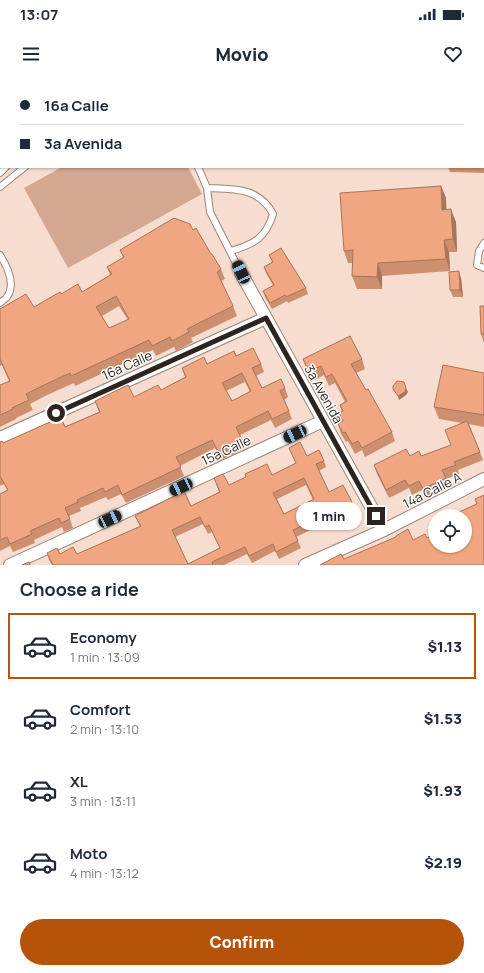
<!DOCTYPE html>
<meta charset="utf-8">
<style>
body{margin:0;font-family:Manrope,sans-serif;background:#f2f2f3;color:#1f2937;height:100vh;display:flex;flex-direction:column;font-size:15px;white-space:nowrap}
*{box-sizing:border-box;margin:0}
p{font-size:13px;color:#747a83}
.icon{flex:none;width:22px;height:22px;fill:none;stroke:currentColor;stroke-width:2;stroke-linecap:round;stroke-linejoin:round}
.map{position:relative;height:485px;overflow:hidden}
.panel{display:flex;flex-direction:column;background:#fff;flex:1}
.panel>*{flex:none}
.top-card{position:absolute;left:0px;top:0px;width:484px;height:88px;box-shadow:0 1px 3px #0004;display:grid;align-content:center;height:88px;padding:0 20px;background:#fff}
.fabs{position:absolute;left:428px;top:429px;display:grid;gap:8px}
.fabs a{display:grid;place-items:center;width:44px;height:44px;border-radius:50%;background:#fff;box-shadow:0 1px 3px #0004;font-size:20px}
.end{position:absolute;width:18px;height:18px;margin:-9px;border:5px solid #2e241f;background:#fff;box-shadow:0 0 0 2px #fff}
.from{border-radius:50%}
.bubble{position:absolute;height:28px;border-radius:14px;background:#fff;box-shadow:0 1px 3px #0004;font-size:13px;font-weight:800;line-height:28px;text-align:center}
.car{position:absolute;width:12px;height:24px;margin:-12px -6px;border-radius:5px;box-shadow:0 0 3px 1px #0007;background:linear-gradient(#222 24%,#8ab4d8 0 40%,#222 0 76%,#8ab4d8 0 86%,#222 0)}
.top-card b{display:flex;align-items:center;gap:14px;height:38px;font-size:15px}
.top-card b+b{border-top:1px solid #e0e1e3}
.top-card i{width:10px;height:10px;background:#1f2937}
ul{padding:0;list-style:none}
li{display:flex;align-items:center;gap:12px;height:66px;margin:0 8px 6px;padding:0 12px;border:2px solid transparent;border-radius:0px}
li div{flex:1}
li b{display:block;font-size:15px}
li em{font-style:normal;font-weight:800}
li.current{border-color:#b45309}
li>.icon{width:36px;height:36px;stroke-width:1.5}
h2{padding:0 20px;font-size:18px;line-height:48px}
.primary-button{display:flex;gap:8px;margin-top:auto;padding:8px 20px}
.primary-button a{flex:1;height:46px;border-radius:24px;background:#b45309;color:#fff;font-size:16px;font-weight:800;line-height:46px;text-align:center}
.status{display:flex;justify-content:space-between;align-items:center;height:28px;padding:0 20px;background:#fff;direction:ltr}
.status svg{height:11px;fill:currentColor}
header{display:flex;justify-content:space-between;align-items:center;height:52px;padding:0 20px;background:#fff;font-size:18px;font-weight:800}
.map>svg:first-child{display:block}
</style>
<div class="status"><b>13:07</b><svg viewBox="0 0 49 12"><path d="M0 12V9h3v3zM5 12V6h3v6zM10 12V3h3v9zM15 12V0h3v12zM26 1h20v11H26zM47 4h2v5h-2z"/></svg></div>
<header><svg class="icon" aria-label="menu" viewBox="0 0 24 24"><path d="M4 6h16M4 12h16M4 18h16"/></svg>Movio<svg class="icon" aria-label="heart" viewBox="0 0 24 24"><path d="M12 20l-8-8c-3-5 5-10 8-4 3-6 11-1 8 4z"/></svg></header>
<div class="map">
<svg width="484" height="485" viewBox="0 0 484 485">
<rect width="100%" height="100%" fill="#f7ddd0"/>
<!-- park -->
<path fill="#d4a790" d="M62 87H188L202 114 68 188 24 108Z"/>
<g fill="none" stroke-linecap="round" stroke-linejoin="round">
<defs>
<path id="lane" d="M198 87 207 108 210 132 241 193
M0 93 6 87
M0 107 25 87
M207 108C233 109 259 107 273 134 266 158 254 164 231 171
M484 163 479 171 477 185 484 188
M0 175C7 186 16 204 7 217 6 219 2 221 0 223"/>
<path id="street" d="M119 0V1
M241 193 384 450
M0 358 266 238
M10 485 323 341
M305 485 384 450 484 399"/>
</defs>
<!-- lane casing -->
<use href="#lane" stroke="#9c8579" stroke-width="8"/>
<!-- street casing -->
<use href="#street" stroke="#9c8579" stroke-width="14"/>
<!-- lane -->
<use href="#lane" stroke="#fff" stroke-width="6"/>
<!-- street -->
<use href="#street" stroke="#fff" stroke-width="12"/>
</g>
<!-- wall -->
<path fill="#ce8f6e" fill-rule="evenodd" d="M0 0H98L99 1H1V33H0Z
M143 0H233V1H143Z
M308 0H332V1H308Z
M483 6H484V22H483Z
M483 51H484V93L450 92 448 87H483Z
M441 106 446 118V130L456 142 457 172H449L450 191 382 196V209H357L352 196V183H348L344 171Z
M193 150 221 189 225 199 221 201 233 226 237 236 191 258 193 262 176 271 174 267 156 276 153 270 75 306 74 303 47 315 30 324 33 330 16 338V339L0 347V305L9 301 2 285 0 286V229L34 227 61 214 82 212 110 195 107 187 123 178 120 170ZM119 226 128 240 109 248 102 236Z
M269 175 306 208 308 214 288 223 287 221 272 229 265 217 263 211 273 205 266 193 264 187 272 182Z
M461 198 463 217H453L450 210Z
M484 226V263L481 254Z
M236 276 261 284 264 292 256 296 262 308H285L288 317 284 320 289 331 292 339 275 348 271 340 240 355 246 368 221 380 215 368 180 386 184 396 126 423 121 414 108 420 106 417 80 428 81 431 69 436 73 448 64 452 62 447 34 460 35 463 13 472 10 466 0 471V414L7 410 4 404 0 406V362L3 363 65 347 99 332 95 321 134 317 161 310 185 297 182 288 207 284ZM245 302 250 312 232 321 226 311Z
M303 279H362L365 289 356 293 366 310 392 352 395 361 365 377 362 370 355 374 348 361 346 362 341 354 338 344 342 342 339 333 342 332 340 325 345 322 335 303 329 306 324 295 313 301 306 288Z
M484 293V347L469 344 483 380 458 390 459 394 446 399 449 406 426 418 422 410 412 415 409 408 389 418 377 394 374 385 410 376H421L451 365 462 343 439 339 434 327Z
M289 368 307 376 324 381 326 387 319 391 329 412 352 422 354 429 296 457 301 468 279 479 275 471 252 483 247 474 224 485H52L49 480 47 473 77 474 140 447 135 436 191 426 219 412 214 398 229 405 272 395 296 384ZM306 405 313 420 284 434 277 419ZM203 444 208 454 212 452 220 468 188 484 175 457Z"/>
<!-- shaded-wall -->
<path fill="#a8745a" d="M441 106 446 118 447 142 442 130Z
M451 129 456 142 457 172 453 159Z
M444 160 449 172 450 191 446 179Z
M378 183 382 196V209L377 197Z
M459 191 461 198 463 217 460 210Z
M406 308 408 312 406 315 399 320 398 316Z"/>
<!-- building -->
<path fill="#f0a680" stroke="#a8745a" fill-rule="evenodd" d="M0 0H97V1H1V24H0Z
M143 0H153L147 1H143Z
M165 0H191L186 1H166Z
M432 0 442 1H432Z
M483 6H484V16L483 15Z
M483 51H484V83H483Z
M441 106 442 130 451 129 453 159 444 160 446 179 378 183 377 197 352 196 353 170 344 171 340 113Z
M174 138 190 144 193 150 196 148 211 174H212L221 189 217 192 233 226 187 249 189 252 172 261 170 257 152 266 149 260 71 296 70 293 44 305 26 314 29 320 12 328 13 329 0 335V305L10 301 0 279V229L26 214 34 227 60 212 61 214 78 204 82 212 112 194 107 187 124 177 120 170ZM116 216 129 239 109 248 96 227Z
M281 168 306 208 286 217 285 215 270 223 263 211 274 205 264 187 273 182 269 175Z
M459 191 460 210H450L449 192Z
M480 226H484V254H481Z
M350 256 362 279 351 284 366 310 368 309 392 352 362 368 358 361 352 364 345 352 343 353 338 344 343 341 339 333 343 331 340 325 347 321 332 294 326 297 321 286 309 291 303 279Z
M253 268 261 284 252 288 262 308 281 299 285 308 280 311 289 331 272 339 268 331 236 347 242 360 218 371 212 360 176 377 181 387 122 415 118 405 105 412 103 408 77 420 78 422 65 428 70 439 61 443 59 438 30 451 32 454 10 464 7 457 0 460V414L8 410 0 396V362L2 361 3 363 61 337 65 347 100 332 95 321 128 305 134 317 158 305 161 310 186 297 182 288 204 277 207 284 234 271 236 276ZM242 293 251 311 232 321 222 303Z
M443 285 484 293V335L434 327Z
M397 301 404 302 406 308 405 312 398 316 393 309V306Z
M467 341 480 372 454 382 456 385 442 390 446 398 423 409 419 401 409 406 405 400 386 410 374 385 406 369 410 376 419 371 421 376 451 365 445 350Z
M300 362 307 376 319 370 324 381 316 384 329 412 343 405 352 422 293 450 298 461 276 472 273 464 249 476 245 467 212 482 213 485H53L47 473 57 468 60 474 73 467 77 474 141 446 135 436 184 411 191 426 220 412 214 398 223 394 229 405 246 397 245 394 267 384 272 395 296 383 289 368ZM304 398 314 419 284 434 273 413ZM200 437 205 447 209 445 220 468 188 484 172 450Z
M484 415V485H320L341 474 344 479 396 457V456L408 449 413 460 425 454 427 458 435 454V466H465V436H450L477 424 475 419Z
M29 482 30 485H22Z"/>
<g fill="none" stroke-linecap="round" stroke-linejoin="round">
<!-- route -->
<path stroke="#2e241f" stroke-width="5" d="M56 333 266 238 376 436"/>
</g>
<g text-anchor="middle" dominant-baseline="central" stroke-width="3" stroke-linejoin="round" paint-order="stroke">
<!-- street labels -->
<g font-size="13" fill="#2e241f" stroke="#fff">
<text transform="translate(127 285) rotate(-24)">16a Calle</text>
<text transform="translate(324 314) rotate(61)">3a Avenida</text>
<text transform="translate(226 370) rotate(-25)">15a Calle</text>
<text transform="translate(432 410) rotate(-27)">14a Calle A</text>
</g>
</g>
</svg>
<div class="fabs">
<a><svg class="icon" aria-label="locate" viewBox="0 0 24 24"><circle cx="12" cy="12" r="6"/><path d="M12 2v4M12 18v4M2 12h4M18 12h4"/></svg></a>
</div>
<i class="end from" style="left:56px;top:333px"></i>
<i class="end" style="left:376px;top:436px"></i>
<div class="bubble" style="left:296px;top:422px;width:66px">1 min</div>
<i class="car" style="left:241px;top:192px;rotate:335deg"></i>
<i class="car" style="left:295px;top:354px;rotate:245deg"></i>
<i class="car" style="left:181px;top:407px;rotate:245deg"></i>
<i class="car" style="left:110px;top:439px;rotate:65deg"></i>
<div class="top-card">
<b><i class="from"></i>16a Calle</b>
<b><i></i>3a Avenida</b>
</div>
</div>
<section class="panel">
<h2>Choose a ride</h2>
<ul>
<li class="current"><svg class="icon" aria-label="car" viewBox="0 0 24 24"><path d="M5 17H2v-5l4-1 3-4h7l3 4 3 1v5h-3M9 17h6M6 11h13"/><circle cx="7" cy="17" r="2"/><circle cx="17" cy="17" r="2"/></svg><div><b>Economy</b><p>1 min · 13:09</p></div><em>$1.13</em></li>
<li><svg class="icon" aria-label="car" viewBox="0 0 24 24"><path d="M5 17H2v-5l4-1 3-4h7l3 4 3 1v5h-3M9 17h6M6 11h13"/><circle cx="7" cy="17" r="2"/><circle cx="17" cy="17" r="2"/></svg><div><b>Comfort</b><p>2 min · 13:10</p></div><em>$1.53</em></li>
<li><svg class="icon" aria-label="car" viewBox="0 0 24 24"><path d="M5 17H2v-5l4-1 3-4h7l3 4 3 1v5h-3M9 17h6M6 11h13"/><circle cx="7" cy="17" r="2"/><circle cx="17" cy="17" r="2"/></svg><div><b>XL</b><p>3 min · 13:11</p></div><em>$1.93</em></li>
<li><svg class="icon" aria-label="car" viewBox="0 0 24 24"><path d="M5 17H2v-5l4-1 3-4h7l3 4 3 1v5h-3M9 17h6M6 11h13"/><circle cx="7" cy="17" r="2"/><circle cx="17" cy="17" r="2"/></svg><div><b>Moto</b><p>4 min · 13:12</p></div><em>$2.19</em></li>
</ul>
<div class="primary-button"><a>Confirm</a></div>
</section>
